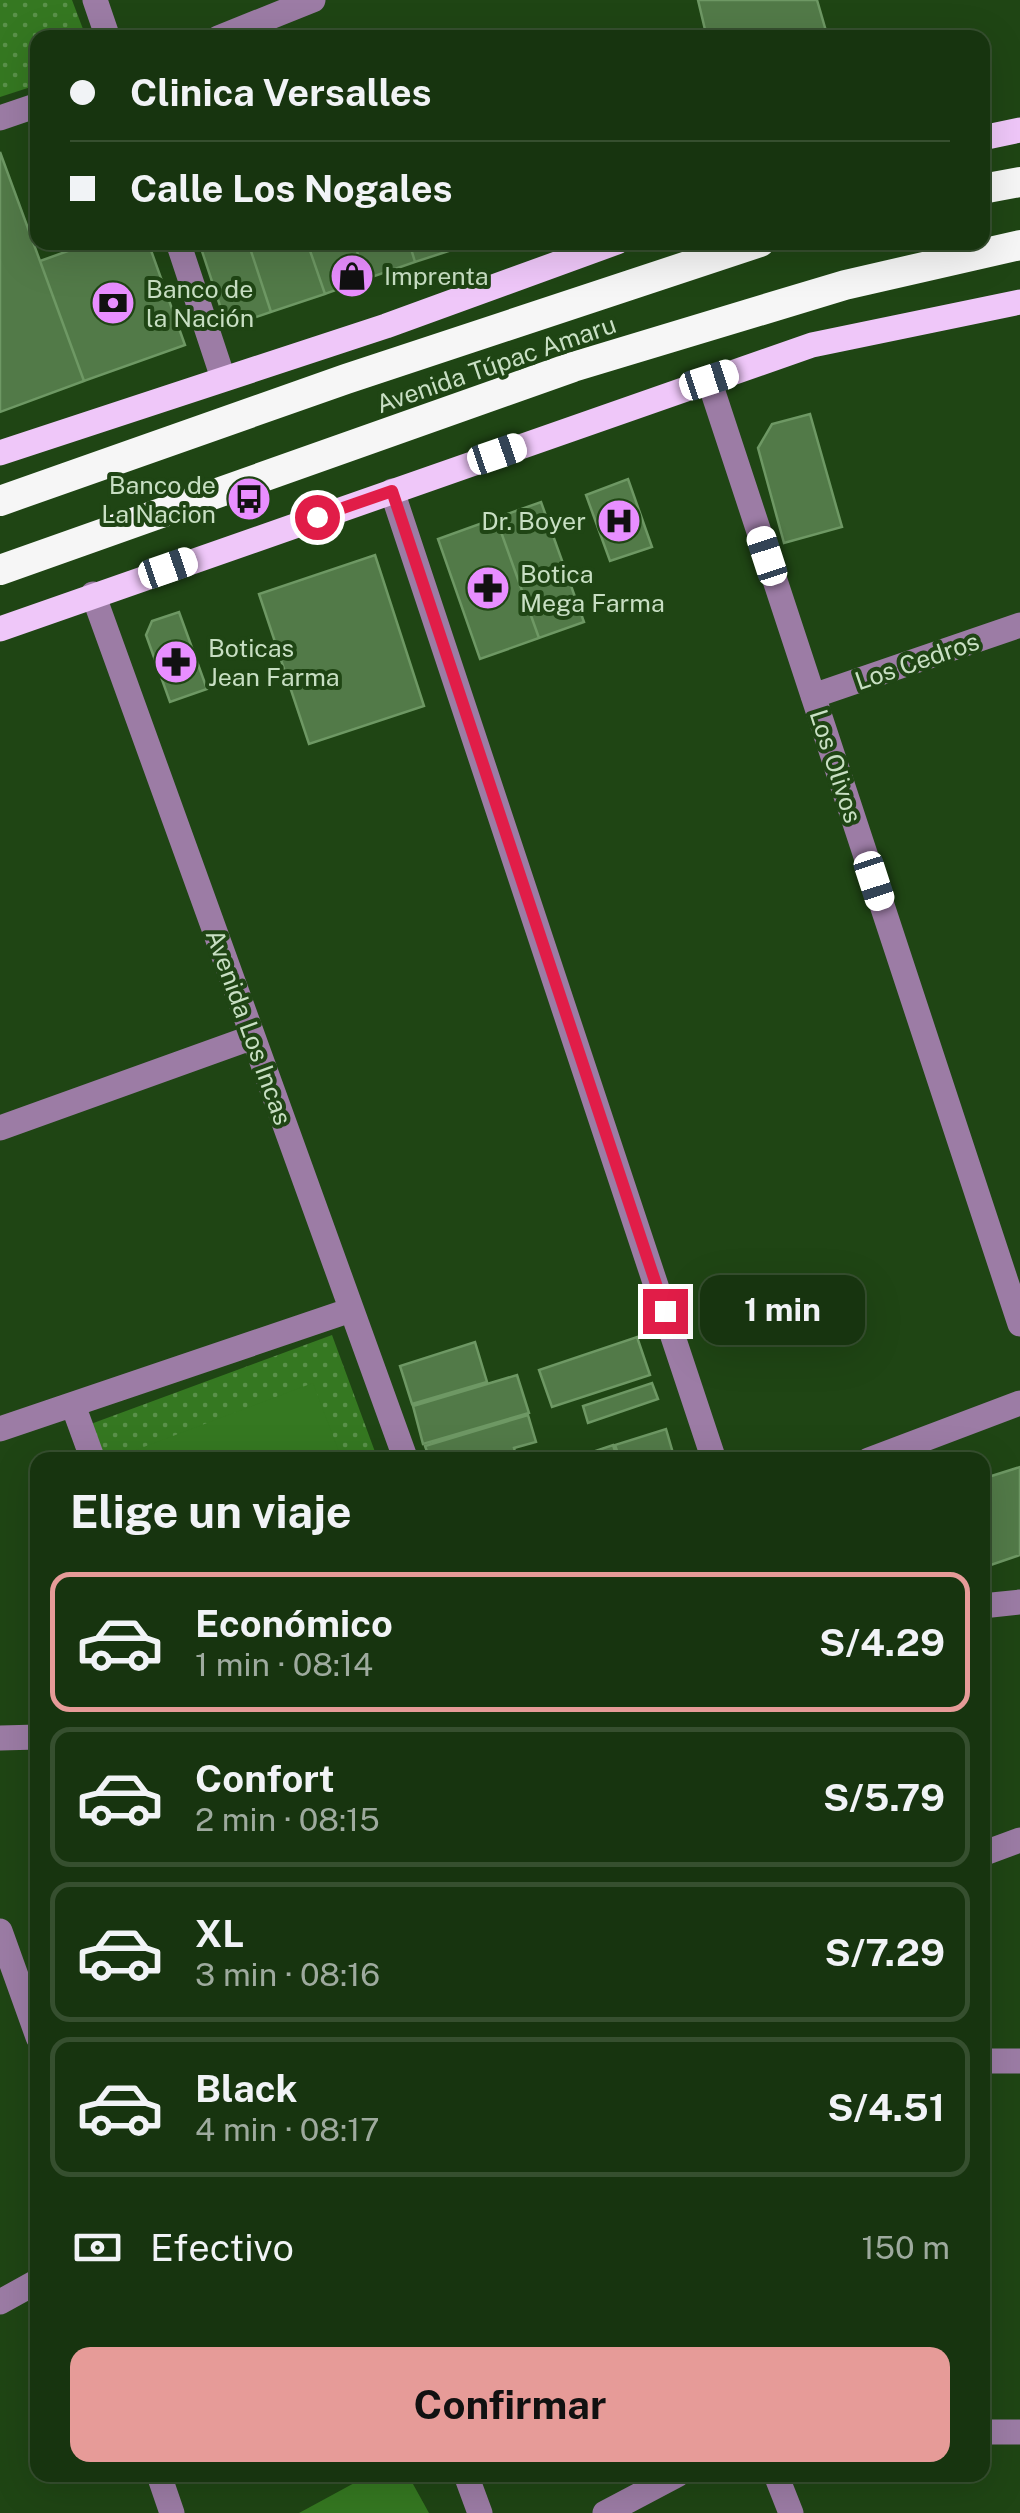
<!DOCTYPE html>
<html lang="es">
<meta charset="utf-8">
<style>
body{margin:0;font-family:"Public Sans",sans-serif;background:#203c18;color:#f1f3f6;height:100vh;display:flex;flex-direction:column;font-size:38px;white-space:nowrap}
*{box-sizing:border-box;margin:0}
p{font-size:32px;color:#9eaa9e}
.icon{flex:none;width:55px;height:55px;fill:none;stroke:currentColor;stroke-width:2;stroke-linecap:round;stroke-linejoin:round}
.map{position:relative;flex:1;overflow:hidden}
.panel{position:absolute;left:30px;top:1452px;width:960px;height:1030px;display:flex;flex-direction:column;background:#17340f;border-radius:20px;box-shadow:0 10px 40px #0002,0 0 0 2px #364f2f}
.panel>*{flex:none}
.guide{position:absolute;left:30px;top:30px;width:960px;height:220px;border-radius:20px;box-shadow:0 10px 40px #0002,0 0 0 2px #364f2f;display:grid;align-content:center;height:220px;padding:0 40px;background:#17340f}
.end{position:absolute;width:45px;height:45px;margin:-22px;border:12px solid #e11d48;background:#fff;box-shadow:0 0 0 5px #fff}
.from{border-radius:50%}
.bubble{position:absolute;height:70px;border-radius:20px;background:#17340f;box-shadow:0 10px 40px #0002,0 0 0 2px #364f2f;font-size:32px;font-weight:700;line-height:70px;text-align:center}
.car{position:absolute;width:30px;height:60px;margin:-30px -15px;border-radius:12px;box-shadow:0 0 8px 2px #0007;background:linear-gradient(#fff 24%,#345 0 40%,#fff 0 76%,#345 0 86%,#fff 0)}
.guide b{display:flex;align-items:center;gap:35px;height:95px;font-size:38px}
.guide b+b{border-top:2px solid #364f2f}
.guide i{width:25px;height:25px;background:#f1f3f6}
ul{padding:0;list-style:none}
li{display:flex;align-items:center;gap:30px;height:140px;margin:0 20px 15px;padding:0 20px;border:5px solid #364f2f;border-radius:20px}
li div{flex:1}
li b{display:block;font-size:38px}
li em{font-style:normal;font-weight:700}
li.on{border-color:#e69b98}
li>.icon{width:90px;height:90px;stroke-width:1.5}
h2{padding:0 40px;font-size:45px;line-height:120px}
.pay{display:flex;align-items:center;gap:25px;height:110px;padding:0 40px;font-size:38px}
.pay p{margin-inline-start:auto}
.primary-button{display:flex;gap:20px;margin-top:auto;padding:20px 40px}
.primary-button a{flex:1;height:115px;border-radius:20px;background:#e69b98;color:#111;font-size:40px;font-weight:700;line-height:115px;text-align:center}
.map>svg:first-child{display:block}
</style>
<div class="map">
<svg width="1020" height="2513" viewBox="0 0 1020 2513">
<defs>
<pattern id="park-dots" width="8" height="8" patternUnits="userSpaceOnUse" patternTransform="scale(2.5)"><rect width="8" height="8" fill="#357821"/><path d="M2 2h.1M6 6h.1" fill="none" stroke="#5a914a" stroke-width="1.8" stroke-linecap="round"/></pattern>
</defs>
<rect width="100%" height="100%" fill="#1f4514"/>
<!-- park -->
<path fill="url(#park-dots)" d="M0 0H72L86 37 38 38 37 85 0 97Z
M332 1335 378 1460H101L88 1425Z"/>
<!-- garden -->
<path fill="#357821" d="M313 1383 342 1460H131L128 1453Z
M369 2475H408L429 2513H299Z"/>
<!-- building -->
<path fill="#527a48" stroke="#6e9864" stroke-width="2.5" d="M698 0H817L828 38H707Z
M0 152 84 381 0 412Z
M93 242H148L185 345 84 381 40 261Z
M199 242H248L271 312 227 327Z
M248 242H307L325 294 271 312Z
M307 242H354L366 279 325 294Z
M354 242H409L415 262 366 279Z
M409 242H456L458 248 415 262Z
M810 414 842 527 784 543 758 448 772 424Z
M628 479 652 547 610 561 586 495Z
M541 502 584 622 539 638 496 518Z
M496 518 539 638 480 659 438 539Z
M375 555 424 706 309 744 259 594Z
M179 612 207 689 170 702 146 635 152 621Z
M637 1337 650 1375 552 1407 539 1370Z
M475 1342 487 1382 412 1404 400 1366Z
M517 1375 529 1413 423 1444 413 1406Z
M652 1383 658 1399 588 1423 583 1406Z
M528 1415 536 1442 514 1448 515 1452 488 1460H430L425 1446Z
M666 1429 675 1460H620L615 1445Z
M613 1445 618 1460H569Z
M1020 1467V1555L982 1568V1479Z"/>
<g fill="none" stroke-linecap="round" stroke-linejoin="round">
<!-- minor -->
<path stroke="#9c7ca5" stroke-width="25" d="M95 0 108 38
M218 38 313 0
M0 118 38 105
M178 242 223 378
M709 380 1020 1324
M392 491 714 1460
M93 594 406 1460
M813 696 1020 625
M0 1128 253 1037
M73 1405 93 1460
M0 1429 351 1310
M869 1460 1020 1403
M982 1606 1020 1602
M0 1738 38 1737
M982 1854 1020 1840
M0 1931 38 2037
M982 2061H1020
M0 2302 38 2281
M982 2432H1020
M159 2475 172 2513
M466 2475 480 2513
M776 2475 791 2513
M605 2513 677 2475"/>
<!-- major -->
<path stroke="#efc7f9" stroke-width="25" d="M982 138 1020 130
M0 453 386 326 617 242
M0 629 812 345 1020 302"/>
<!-- highway -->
<path stroke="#f6f6f6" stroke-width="30" d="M982 189 1020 182
M0 501 346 379 760 242
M0 570 573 367 845 285 1020 245"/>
</g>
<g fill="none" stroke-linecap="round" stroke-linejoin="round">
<!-- route -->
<path stroke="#e11d48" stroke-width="12" d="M317 517 392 491 665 1311"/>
</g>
<!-- icons -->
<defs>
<symbol id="shop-disc" viewBox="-11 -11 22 22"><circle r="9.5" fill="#e88eff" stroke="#1f4514"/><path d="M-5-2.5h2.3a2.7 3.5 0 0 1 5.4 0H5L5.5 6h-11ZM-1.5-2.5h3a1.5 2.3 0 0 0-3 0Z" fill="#111"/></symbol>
<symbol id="bank-disc" viewBox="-11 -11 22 22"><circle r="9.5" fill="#e88eff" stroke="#1f4514"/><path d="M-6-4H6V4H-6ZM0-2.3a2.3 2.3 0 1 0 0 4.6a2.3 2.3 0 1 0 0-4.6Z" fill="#111"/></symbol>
<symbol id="bus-disc" viewBox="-11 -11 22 22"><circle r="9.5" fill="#e88eff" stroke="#1f4514"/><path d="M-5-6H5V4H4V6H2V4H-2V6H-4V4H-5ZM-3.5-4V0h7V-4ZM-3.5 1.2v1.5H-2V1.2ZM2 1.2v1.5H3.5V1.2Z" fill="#111"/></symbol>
<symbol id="hospital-disc" viewBox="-11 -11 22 22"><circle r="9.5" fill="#e88eff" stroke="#1f4514"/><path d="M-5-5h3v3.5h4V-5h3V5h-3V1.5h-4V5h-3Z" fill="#111"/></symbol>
<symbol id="pharmacy-disc" viewBox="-11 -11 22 22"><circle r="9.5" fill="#e88eff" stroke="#1f4514"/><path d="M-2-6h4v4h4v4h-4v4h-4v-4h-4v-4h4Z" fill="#111"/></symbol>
</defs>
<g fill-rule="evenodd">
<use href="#shop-disc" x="327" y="251" width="50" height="50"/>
<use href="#bank-disc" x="88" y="278" width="50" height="50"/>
<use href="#bus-disc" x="224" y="474" width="50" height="50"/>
<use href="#hospital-disc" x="594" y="496" width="50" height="50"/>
<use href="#pharmacy-disc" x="463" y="563" width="50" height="50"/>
<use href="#pharmacy-disc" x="151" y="637" width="50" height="50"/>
</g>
<g text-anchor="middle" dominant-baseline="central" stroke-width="8" stroke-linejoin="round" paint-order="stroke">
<!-- poi labels -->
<g font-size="25" fill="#c8dfc3" stroke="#1f4514" text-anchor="start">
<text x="384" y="276">Imprenta</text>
<text x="146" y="289">Banco de<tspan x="146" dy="29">la Nación</tspan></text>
<text x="216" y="485" text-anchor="end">Banco de<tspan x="216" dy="29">La Nacion</tspan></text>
<text x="586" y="521" text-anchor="end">Dr. Boyer</text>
<text x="520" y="574">Botica<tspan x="520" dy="29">Mega Farma</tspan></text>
<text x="208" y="648">Boticas<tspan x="208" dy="29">Jean Farma</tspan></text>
</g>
<!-- street labels -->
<g font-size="25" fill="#c8dfc3" stroke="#1f4514">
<text transform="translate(496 364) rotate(-19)">Avenida Túpac Amaru</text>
<text transform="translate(917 661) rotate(-19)">Los Cedros</text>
<text transform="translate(836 766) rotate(72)">Los Olivos</text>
<text transform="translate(249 1027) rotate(70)">Avenida Los Incas</text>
</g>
</g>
</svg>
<i class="end from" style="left:317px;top:517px"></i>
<i class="end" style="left:665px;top:1311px"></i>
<div class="bubble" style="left:700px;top:1275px;width:165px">1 min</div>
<i class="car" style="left:709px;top:380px;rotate:72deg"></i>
<i class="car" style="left:497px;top:454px;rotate:71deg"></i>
<i class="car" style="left:767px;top:556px;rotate:342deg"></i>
<i class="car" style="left:168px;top:568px;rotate:71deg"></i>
<i class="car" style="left:874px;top:881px;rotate:162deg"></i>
<div class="guide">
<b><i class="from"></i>Clinica Versalles</b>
<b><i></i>Calle Los Nogales</b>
</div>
<section class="panel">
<h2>Elige un viaje</h2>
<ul>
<li class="on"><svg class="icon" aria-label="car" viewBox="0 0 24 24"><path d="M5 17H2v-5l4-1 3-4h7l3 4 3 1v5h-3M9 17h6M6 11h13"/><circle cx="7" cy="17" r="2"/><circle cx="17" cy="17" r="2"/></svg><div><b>Económico</b><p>1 min · 08:14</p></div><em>S/4.29</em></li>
<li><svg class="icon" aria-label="car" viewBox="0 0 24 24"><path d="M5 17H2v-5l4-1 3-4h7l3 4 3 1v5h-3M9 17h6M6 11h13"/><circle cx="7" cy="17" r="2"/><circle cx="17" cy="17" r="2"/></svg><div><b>Confort</b><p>2 min · 08:15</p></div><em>S/5.79</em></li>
<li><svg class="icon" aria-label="car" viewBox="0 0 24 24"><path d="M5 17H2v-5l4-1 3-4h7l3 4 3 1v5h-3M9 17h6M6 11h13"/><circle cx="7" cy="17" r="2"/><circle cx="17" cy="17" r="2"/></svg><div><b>XL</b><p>3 min · 08:16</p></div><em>S/7.29</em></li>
<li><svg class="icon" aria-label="car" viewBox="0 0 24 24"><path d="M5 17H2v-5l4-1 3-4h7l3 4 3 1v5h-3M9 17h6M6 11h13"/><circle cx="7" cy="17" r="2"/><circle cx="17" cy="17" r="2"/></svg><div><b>Black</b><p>4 min · 08:17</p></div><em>S/4.51</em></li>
</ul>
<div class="pay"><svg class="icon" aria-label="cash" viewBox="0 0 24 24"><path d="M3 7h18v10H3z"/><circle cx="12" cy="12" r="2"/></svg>Efectivo<p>150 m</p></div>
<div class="primary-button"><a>Confirmar</a></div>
</section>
</div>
